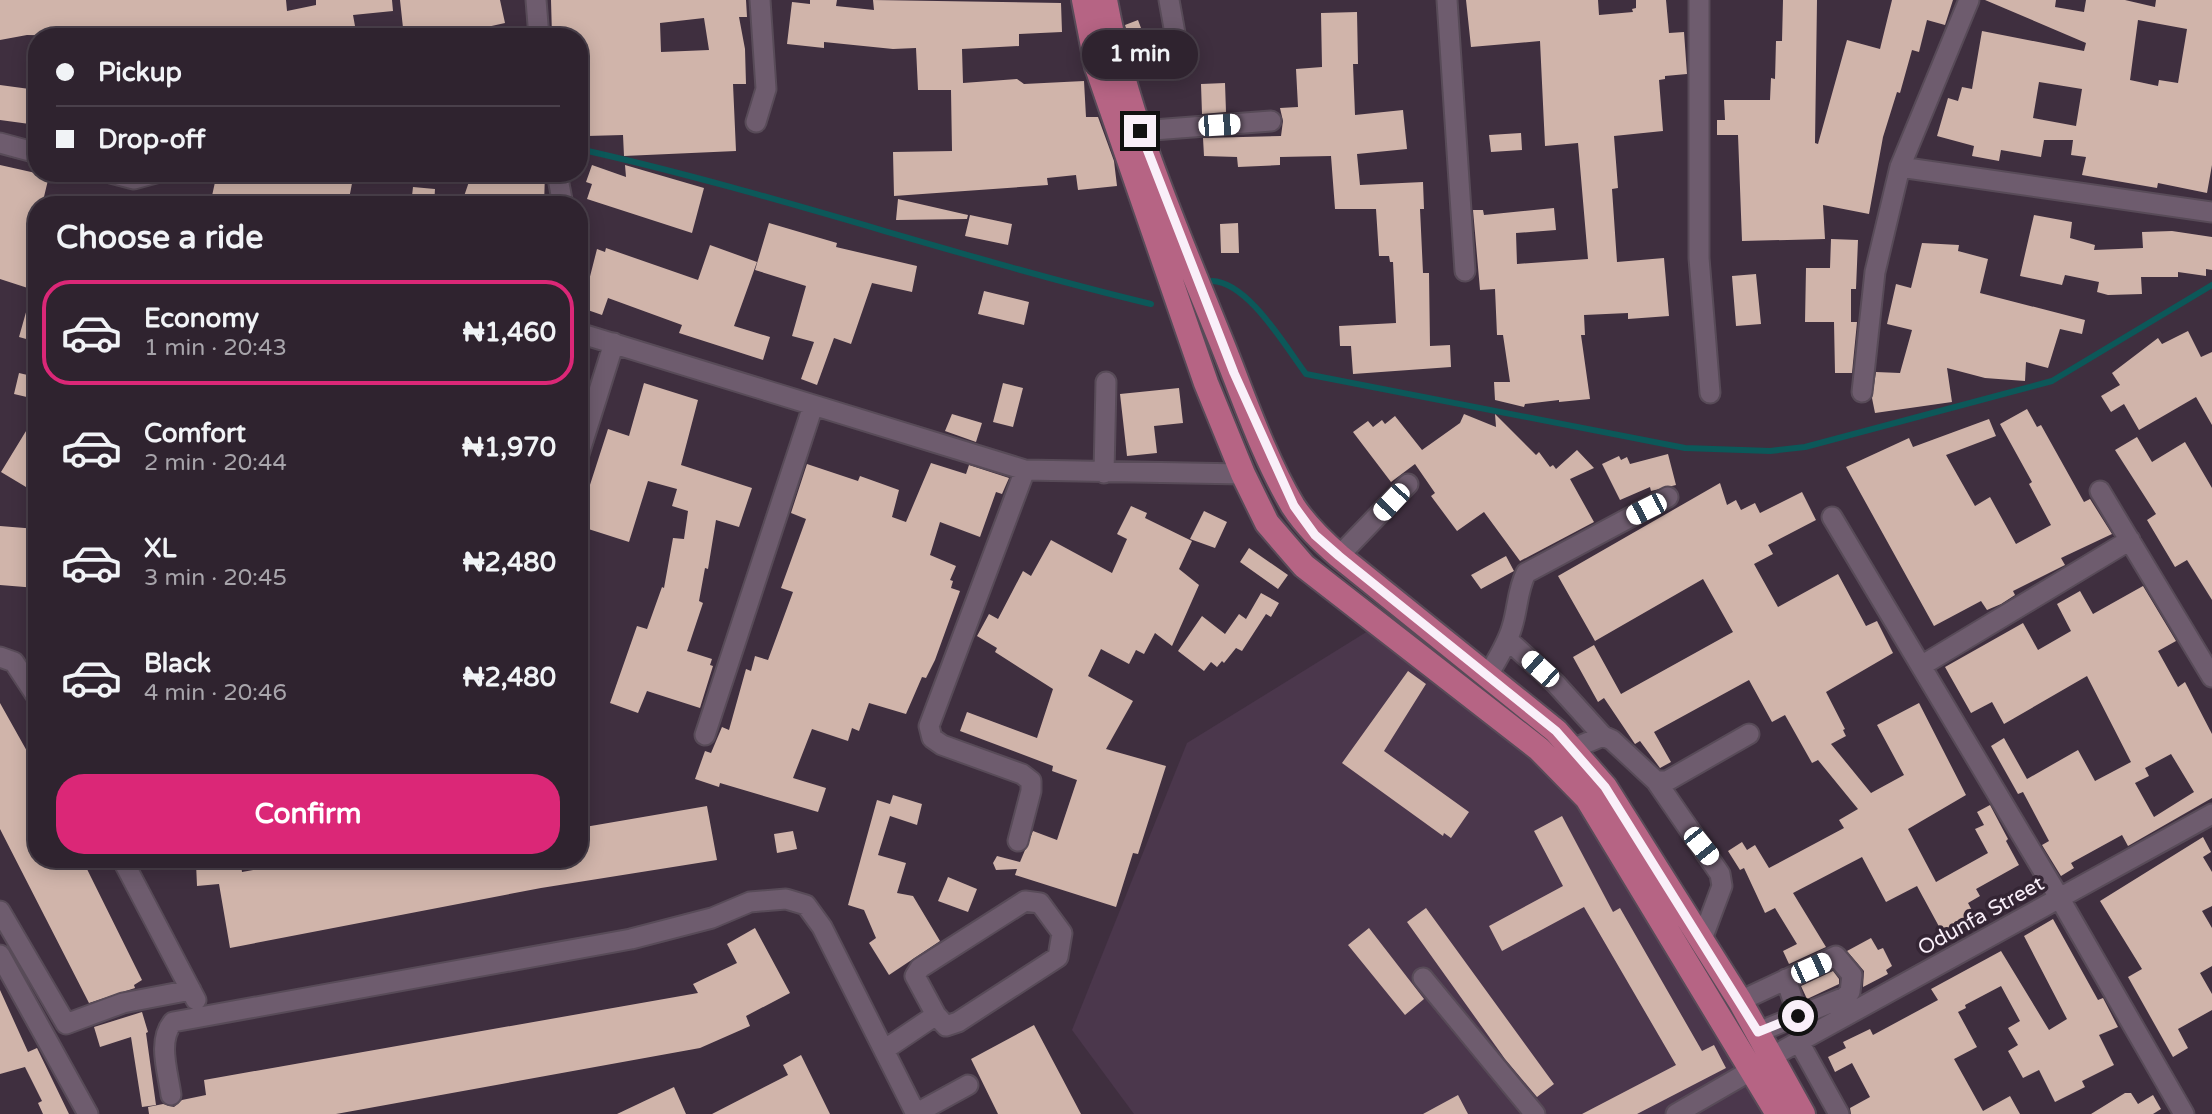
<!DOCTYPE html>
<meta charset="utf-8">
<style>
body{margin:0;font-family:"Varela Round",sans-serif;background:#3b2f3b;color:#f1f3f6;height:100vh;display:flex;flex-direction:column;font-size:26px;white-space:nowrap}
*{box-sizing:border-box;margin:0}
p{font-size:23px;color:#a7a4aa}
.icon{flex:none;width:38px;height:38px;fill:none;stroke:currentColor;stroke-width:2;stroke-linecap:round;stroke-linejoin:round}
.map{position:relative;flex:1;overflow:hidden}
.panel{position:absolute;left:28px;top:196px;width:560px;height:672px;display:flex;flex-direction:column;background:#2f232f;border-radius:28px;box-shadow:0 4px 18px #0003,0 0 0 2px #4a404b}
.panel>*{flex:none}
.guide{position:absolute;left:28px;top:28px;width:560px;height:154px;border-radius:28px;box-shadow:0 4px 18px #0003,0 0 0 2px #4a404b;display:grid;align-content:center;height:154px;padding:0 28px;background:#2f232f}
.end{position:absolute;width:32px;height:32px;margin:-16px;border:9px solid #f9eff9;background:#111;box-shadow:0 0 0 4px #111}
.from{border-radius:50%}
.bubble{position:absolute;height:49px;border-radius:24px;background:#2f232f;box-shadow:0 4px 18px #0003,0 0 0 2px #4a404b;font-size:23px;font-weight:800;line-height:49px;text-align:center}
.car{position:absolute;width:21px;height:42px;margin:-21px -10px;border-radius:9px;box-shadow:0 0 5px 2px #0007;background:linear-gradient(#fff 24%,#345 0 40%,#fff 0 76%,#345 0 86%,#fff 0)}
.guide b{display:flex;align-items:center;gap:24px;height:66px;font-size:26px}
.guide b+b{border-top:2px solid #4a404b}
.guide i{width:18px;height:18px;background:#f1f3f6}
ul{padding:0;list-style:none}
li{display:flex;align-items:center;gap:21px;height:105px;margin:0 14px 10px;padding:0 14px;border:4px solid transparent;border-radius:28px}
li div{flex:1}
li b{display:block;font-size:26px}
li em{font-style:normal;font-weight:800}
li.on{border-color:#db2777}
li>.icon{width:63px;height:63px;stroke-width:1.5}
h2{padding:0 28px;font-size:32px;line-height:84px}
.primary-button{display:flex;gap:14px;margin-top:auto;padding:14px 28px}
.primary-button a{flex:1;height:80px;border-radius:28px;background:#db2777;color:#fff;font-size:28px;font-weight:800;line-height:80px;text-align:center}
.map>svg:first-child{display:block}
</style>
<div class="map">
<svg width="2212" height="1114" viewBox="0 0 2212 1114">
<rect width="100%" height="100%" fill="#3f2f3f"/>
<!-- built -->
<path fill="#4b374c" d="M1389 618 1545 730 1607 812 1723 999 1788 1114H1134L1072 1030 1187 743Z"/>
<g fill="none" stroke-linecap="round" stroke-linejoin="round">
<!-- stream -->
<path stroke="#0c5859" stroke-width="6" d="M579 149C772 192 959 258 1151 304
M1212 281C1248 282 1285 346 1306 374L1685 448 1770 451 1805 447 2052 381 2212 285"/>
</g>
<!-- building -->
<path fill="#d0b4aa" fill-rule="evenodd" d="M0 0H286L287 11 316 5V0H392L393 11 353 15 357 37H201V30L156 37 27 35 0 40Z
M400 0H500L505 23 442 37H404Z
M551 0H746L747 17H739L745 49 746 84H733L736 151 624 156 623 135 587 136 585 93H579V36H552ZM704 18 709 50 661 52 660 23Z
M810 0H837L836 6 874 10 873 0 1061 3 1062 32 1019 34V46L962 49 963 83 1017 79 1024 84 1084 81 1086 117H1098L1114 161 1117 186 1078 190 1076 175 1047 178 1048 185 894 196 893 152 952 151 951 90H918L916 48 893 49 824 42V48L787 44 792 2 810 4Z
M1466 0H1598L1599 15 1633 12 1632 9 1636 8V0H1666L1669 33 1684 32 1687 74 1665 76V79L1659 80 1663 131 1614 136 1618 188 1612 189 1617 262 1664 258 1669 316 1628 319V313L1584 315 1585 335H1581L1590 399 1559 402V400L1525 404 1524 407 1495 400 1494 382H1510L1503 335H1497L1495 289 1480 290 1473 210H1483L1484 215 1554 208 1556 230 1516 233 1517 264 1588 259 1578 143 1545 146 1540 41 1471 47Z
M1783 0H1817L1815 143 1818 144 1847 40 1880 49 1892 0H1953L1945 25 1927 20 1919 52 1912 50 1900 93 1897 92 1883 137 1869 214 1823 205 1825 239 1742 241 1738 135H1717V120H1725L1724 100H1770L1771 78 1775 79 1776 41H1782Z
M1985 0H2056L2055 7 2084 12 2086 0H2125L2155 7 2156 0H2212V165L2207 193 2158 183 2157 188 2082 175 2086 157 2071 155 2073 140H2044L2041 157 2001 150 1999 161 1972 156 1974 146 1937 136 1948 98 1958 101 1962 87 1972 89 1982 31 2084 51 2086 43ZM2138 20 2187 29 2178 83 2159 80 2158 86 2130 80ZM2039 82 2082 89 2076 126 2033 118Z
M1357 12 1358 64H1353L1355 115 1403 110 1407 149 1357 154 1360 185 1423 182 1424 209H1420L1423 273H1429L1430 346 1450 345 1451 367 1353 374 1351 346H1340L1339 326 1396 323 1393 262H1390L1389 256H1379L1376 209H1335L1331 156 1280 157V165L1238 167 1237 157 1204 156 1203 138 1281 136 1283 121 1280 108 1298 107 1296 69 1322 67 1321 13Z
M1138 20 1144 36 1130 42 1125 25Z
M1225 83 1226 112 1202 114 1201 84Z
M0 85 37 90V125L0 120Z
M1521 133 1522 150 1491 152 1489 135Z
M0 165 49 176 42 205H37V291L0 279Z
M592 165 626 177 625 165 704 188 692 233 587 199 592 184 586 182Z
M217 173H354L349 199 343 197 342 205H210Z
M472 173H545L544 205H461Z
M413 187 435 189 434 205H411Z
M898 199 968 215 967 219 896 220Z
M970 215 1012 224 1008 245 965 236Z
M2034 215 2072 222 2070 238 2095 245 2094 250 2143 248 2142 232 2172 231 2212 237V270L2206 269V276L2178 272V277H2141L2142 294 2108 295 2097 292 2099 282 2065 275 2062 285 2020 276Z
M769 223 837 243 836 247 917 266 912 292 872 283 851 344 834 338 817 385 801 379 814 342 792 336 806 286 755 270Z
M1238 223 1239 253H1221L1220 224Z
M1831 239 1858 240 1856 289H1851V322H1857L1852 373H1835L1834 322H1805L1806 268H1830Z
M1922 243 1959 245 1958 251 1988 259 1980 293 2085 320 2082 334 2060 329 2048 368 2026 362 2025 381 1985 378 1947 368 1952 402 1875 413 1872 398 1876 372 1900 373 1912 330 1887 324 1896 284 1911 288Z
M710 245 757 262 734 326 770 337 763 360 679 333 682 325 608 298 602 315 582 308 597 249 605 252 606 248 698 280Z
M1756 274 1761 324 1736 326 1732 276Z
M32 291 37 292V342L19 337Z
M984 291 1029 302 1024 325 978 314Z
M2188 331 2201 357 2212 352V425L2196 397 2139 430 2124 404 2111 412 2101 396 2120 385 2112 373 2158 338 2162 344Z
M19 373 36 377 31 398 14 394Z
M644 383 698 400 681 465 752 488 739 527 716 520 708 569 705 568 699 601 703 603 687 651 712 659 710 665 713 666 700 708 647 691 638 713 610 703 637 626 647 629 662 587 664 588 673 538 684 539 688 511 672 506 677 489 648 481 629 542 579 526V519L608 429 629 436Z
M1003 383 1023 388 1013 427 993 422Z
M1179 388 1183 423 1154 426 1157 453 1127 456 1120 394Z
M2027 409 2037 427 2041 425 2084 502 2090 499 2112 534 2061 558 2065 565 2013 591 2015 595 2001 604 1987 610 1981 601 1934 626 1846 467 1909 438 1913 447 1989 419 1996 436 1946 455 1975 506 1990 497 2016 544 2051 525 2029 484 2032 482 2000 424Z
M37 413V469L26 487 1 472Z
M952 414 982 423 976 442 945 431Z
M1464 414 1496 427 1495 414 1536 455 1539 452 1550 467 1553 465 1556 469 1577 450 1594 468 1570 479 1594 522 1520 561 1484 512 1457 531 1431 496 1435 493 1415 464 1391 482 1353 432 1368 421 1373 427 1382 420 1385 424 1395 416 1422 450 1460 423Z
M2137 437 2152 462 2185 442 2212 488V600L2187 560 2175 567 2147 520 2156 514 2115 450Z
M1668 454 1676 485 1651 491 1650 487 1620 500 1602 464 1619 456 1621 460 1627 457 1630 464Z
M931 463 966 474 969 465 1009 478 1002 494 996 492 980 537 940 522 930 555 956 566 950 580 953 581 951 588 960 591 935 660 926 678 922 677 906 714 869 703 859 731 852 728 848 741 812 729 793 778 826 788 818 812 720 783 719 787 695 779 705 751 711 753 722 727 729 730 746 669 751 671 755 656 768 660 793 592 781 588 806 519 791 513 807 464 858 481 860 476 899 490 892 517 906 522Z
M1720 483 1727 505 1736 500 1741 510 1755 503 1760 513 1802 492 1816 520 1768 545 1773 554 1754 564 1778 607 1838 574 1866 626 1877 621 1893 653 1826 692 1845 729 1843 730 1846 736 1831 744 1871 793 1904 775 1877 725 1919 703 1966 795 1908 829 1936 882 1988 853 1975 829 1984 825 1977 812 1990 805 2008 839 2006 841 2019 865 1976 889 1980 896 1968 903 1974 914 1942 932 1917 886 1886 902 1862 857 1793 893 1826 947 1789 964 1783 951 1797 944 1775 908 1765 913 1744 868 1740 870 1728 851 1742 842 1747 850 1755 845 1769 868 1844 828 1839 820 1858 809 1818 760 1812 763 1785 715 1772 722 1749 680 1654 732 1671 762 1660 768 1640 741 1635 744 1604 698 1598 702 1573 657 1594 645 1621 694 1733 632 1703 579 1595 641 1558 576Z
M1131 506 1147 513 1145 518 1192 541 1179 569 1199 585 1172 646 1155 633 1144 654 1136 650 1129 664 1101 649 1088 676 1133 701 1106 749 1166 766 1138 854 1133 853 1116 907 1015 875 1017 869 996 870 993 863 997 856 1020 862 1033 831 1057 840 1077 780 1052 771 1053 766 960 731 967 712 1037 738 1053 689 995 652 997 648 977 636 989 614 998 619 1023 571 1031 576 1051 540 1112 573 1127 539 1117 534Z
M1204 511 1227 522 1215 548 1190 539Z
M0 526 37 529V588L0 585Z
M1249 548 1288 575 1278 589 1240 562Z
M1506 556 1514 571 1481 589 1471 575Z
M2143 586 2176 641 2158 651 2178 687 2185 682 2212 734V798L2128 846 2122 835 2071 863 2074 868 2061 876 2042 845 2049 841 2023 792 2018 794 1991 746 2004 738 2027 779 2078 750 2095 781 2131 762 2087 676 2004 724 1992 702 1971 713 1945 667 2023 623 2038 650 2071 631 2057 604 2080 591 2093 614ZM2171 754 2194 792 2154 817 2135 783 2149 776 2145 768Z
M1261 593 1279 603 1271 617 1266 614 1242 651 1236 648 1224 663 1222 661 1217 667 1211 662 1204 671 1178 651 1202 616 1225 634 1239 614 1246 619Z
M1408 671 1426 684 1384 751 1469 812 1451 838 1444 833 1443 836 1342 763Z
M0 703 37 769V859H82L142 980 134 985 135 988 89 1003 0 829Z
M893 795 922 804 917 825 890 816 878 855 906 863 897 893 913 896 940 941 889 975 869 943 876 938 864 910 848 905 877 800 890 804Z
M707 806 717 860 541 888 230 948 219 884 197 886 196 863 218 859H240L242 872 315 859H579V852H582L579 828Z
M1562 816 1613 912 1620 908 1702 1051 1714 1045 1726 1068 1637 1114H1582L1676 1065 1584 907 1502 951 1489 926 1563 886 1534 831Z
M793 831 797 849 777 853 774 834Z
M2203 837 2211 852 2203 857 2212 872V906L2202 911 2212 928V966L2200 973 2212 994V1010L2178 1029 2188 1048 2173 1057 2128 977 2142 969 2100 901Z
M948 877 977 889 968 912 938 901Z
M1426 908 1554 1084 1537 1097 1505 1059 1407 922Z
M2053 919 2098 1000 2103 998 2118 1027 2099 1035 2114 1065 2082 1081 2085 1087 2055 1102 2039 1070 2023 1078 2008 1051 2018 1045 2008 1028 2020 1021 2001 986 1965 1005 1966 1008 1958 1012 1977 1047 1954 1059 1983 1111 2010 1096 2020 1114H1851L1850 1108 1870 1097 1852 1063 1835 1072 1828 1057 1846 1048 1843 1042 1870 1029 1873 1035 1938 1000 1931 989 2001 951 2049 1030 2067 1019 2024 936Z
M755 928 790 993 746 1016 750 1026 700 1048 336 1114H149L148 1107 163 1104 174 1107 182 1100 206 1095 204 1080 698 993 693 984 737 963 727 944Z
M1369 928 1424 999 1405 1015 1348 945Z
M1871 938 1878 950 1883 948 1892 966 1886 970 1888 974 1863 987 1864 971 1847 951Z
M1833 971 1839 979V984L1807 999 1801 986Z
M0 990 28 1052 37 1048 69 1114H43L38 1103 42 1101 25 1067 0 1074Z
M142 1012 148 1032 146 1033 156 1105 142 1107 131 1037 100 1047 94 1027Z
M1034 1025 1061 1076 1081 1114H998L971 1059Z
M801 1055 830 1114H712L788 1075 783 1065Z
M674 1087 686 1114H617Z
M2125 1093H2131L2138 1104 2153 1095 2161 1109 2153 1114H2091Z
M1458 1095 1468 1114H1423Z"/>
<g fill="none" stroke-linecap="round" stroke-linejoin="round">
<defs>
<path id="minor" d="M536 0 539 37
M1169 0 1176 39
M1447 0 1465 271
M1699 0V258L1710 393
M756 122 766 89 760 0
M1140 131 1271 121
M0 143 37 153
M1900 167 2212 212
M111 173 134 179 156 173
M557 173 563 205
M579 333 1025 470 1243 474
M1862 392 1875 272 1900 167 1969 0
M579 454 614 343
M1104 473 1106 382
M2100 491 2212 677
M1832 517 2060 899 2184 1114
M1339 556 1408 484
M1508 640 1556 684 1603 736
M0 657 14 662 37 697
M1921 666 2130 540
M1487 677C1496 661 1507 645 1512 627 1518 608 1517 591 1526 573L1668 497
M705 735 813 406
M1572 749 1603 736 1612 740 1656 781H1667L1749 734
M1656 781 1720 874 1722 886 1701 942
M1018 841 1031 791V781L1022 774 942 745 932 738 929 726 1025 470
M122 859 196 1000
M0 911 66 1024 123 1003 191 990
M0 955 88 1114
M1423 978 1535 1114
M1786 979 1798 1016
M1740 1001 1836 956 1852 975 1850 992 1845 997 1758 1032
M1799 1042 1839 1114
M884 1050 936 1015 946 1026 958 1022 1058 957 1062 933 1040 903 1025 901 920 968 915 976 936 1015
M1771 1057 2212 814
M171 1095C168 1072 157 1041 173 1022L631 939 712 918 750 902 786 899 806 905 822 927 916 1114
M915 1114 968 1085
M1676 1114 1752 1070"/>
<path id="major" d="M1084 0 1097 67 1206 383 1243 474 1267 523 1304 566 1539 749 1587 798 1778 1114
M1105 0C1126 116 1175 227 1219 336 1242 392 1262 454 1293 506 1306 526 1322 541 1339 556L1556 731 1605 787 1740 1001 1803 1114"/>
</defs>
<!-- minor casing -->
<use href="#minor" stroke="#584b58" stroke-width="23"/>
<!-- major casing -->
<use href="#major" stroke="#584b58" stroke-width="28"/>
<!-- minor -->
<use href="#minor" stroke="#6e5c6e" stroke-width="19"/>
<!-- major -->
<use href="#major" stroke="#b66484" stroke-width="24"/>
</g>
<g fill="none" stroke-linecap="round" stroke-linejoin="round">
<!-- route -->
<path stroke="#f9eff9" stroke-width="9" d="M1140 131 1234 373 1294 506 1315 535 1339 556 1556 731 1605 787 1758 1032 1798 1016"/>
</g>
<g text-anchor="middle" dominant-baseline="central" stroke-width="7" stroke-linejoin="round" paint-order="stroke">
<!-- street labels -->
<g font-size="21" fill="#f9eff9" stroke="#342534">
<text transform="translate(1981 916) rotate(-29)">Odunfa Street</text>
</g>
</g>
</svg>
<i class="end from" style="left:1798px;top:1016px"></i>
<i class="end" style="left:1140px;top:131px"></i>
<div class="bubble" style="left:1082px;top:30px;width:116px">1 min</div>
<i class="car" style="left:1219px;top:125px;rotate:86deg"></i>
<i class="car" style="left:1391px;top:502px;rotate:223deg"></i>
<i class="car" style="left:1646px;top:509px;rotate:243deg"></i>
<i class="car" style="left:1540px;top:669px;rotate:312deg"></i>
<i class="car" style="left:1701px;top:846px;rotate:141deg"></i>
<i class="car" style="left:1811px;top:968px;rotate:66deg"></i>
<div class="guide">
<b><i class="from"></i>Pickup</b>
<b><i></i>Drop-off</b>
</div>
<section class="panel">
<h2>Choose a ride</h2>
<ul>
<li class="on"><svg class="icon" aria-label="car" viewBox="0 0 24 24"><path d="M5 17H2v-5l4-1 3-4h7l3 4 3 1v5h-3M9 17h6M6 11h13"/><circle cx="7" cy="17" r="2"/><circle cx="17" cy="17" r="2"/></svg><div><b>Economy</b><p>1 min · 20:43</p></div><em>₦1,460</em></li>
<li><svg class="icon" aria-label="car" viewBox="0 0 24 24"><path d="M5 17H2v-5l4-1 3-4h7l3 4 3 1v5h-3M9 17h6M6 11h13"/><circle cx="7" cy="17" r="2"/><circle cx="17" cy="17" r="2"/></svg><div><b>Comfort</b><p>2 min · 20:44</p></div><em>₦1,970</em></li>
<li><svg class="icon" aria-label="car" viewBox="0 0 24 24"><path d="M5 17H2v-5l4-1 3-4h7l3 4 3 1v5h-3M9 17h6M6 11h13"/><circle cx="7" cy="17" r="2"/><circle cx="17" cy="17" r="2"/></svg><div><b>XL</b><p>3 min · 20:45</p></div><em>₦2,480</em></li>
<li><svg class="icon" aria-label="car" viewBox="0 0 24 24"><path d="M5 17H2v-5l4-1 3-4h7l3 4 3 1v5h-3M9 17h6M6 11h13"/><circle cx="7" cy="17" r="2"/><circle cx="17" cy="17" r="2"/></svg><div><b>Black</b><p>4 min · 20:46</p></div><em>₦2,480</em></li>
</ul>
<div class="primary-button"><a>Confirm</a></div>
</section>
</div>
